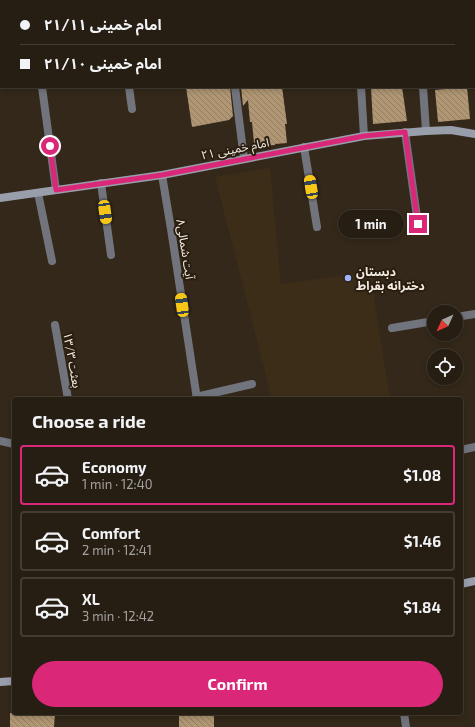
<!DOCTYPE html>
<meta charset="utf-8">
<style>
body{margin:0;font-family:"Exo 2","Noto Sans Arabic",sans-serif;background:#322b21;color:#f1f3f6;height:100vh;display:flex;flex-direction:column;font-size:15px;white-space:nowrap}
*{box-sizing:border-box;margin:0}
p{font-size:13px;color:#a4a2a0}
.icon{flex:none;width:22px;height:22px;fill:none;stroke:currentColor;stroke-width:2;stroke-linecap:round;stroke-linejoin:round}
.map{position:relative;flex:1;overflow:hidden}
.panel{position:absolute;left:12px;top:397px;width:451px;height:318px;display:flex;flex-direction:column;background:#261e13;border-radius:4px;box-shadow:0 2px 6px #0003,0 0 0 1px #423c33}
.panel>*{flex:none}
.guide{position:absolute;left:0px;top:0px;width:475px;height:88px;box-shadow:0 2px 6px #0003,0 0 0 1px #423c33;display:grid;align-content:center;height:88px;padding:0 20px;background:#261e13}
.needle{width:26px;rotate:225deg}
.fabs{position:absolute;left:427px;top:305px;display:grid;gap:8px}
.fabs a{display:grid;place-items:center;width:36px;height:36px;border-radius:50%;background:#261e13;box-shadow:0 2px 6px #0003,0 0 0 1px #423c33;font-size:20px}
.end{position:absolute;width:18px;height:18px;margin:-9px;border:5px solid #db2777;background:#fff;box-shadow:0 0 0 2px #fff}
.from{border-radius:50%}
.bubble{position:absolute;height:28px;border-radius:14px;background:#261e13;box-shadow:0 2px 6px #0003,0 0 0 1px #423c33;font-size:13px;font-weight:700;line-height:28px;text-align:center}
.car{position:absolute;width:12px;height:24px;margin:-12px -6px;border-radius:5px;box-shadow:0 0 3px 1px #0007;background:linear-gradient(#f5c518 24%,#345 0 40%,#f5c518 0 76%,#345 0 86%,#f5c518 0)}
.guide b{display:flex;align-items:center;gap:14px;height:38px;font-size:15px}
.guide b+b{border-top:1px solid #423c33}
.guide i{width:10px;height:10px;background:#f1f3f6}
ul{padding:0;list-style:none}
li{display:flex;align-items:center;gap:12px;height:60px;margin:0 8px 6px;padding:0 12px;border:2px solid #423c33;border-radius:4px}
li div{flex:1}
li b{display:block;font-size:15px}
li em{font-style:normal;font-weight:700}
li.selected{border-color:#db2777}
li>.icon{width:36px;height:36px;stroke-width:1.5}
h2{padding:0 20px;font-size:18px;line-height:48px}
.primary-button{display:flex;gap:8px;margin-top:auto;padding:8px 20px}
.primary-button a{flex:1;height:46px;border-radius:24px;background:#db2777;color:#fff;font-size:16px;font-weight:700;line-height:46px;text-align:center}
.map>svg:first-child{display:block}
</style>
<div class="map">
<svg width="475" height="727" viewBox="0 0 475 727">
<defs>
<pattern id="building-back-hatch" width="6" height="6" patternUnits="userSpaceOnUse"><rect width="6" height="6" fill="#b09672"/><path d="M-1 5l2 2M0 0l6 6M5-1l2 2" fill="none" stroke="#917e64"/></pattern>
</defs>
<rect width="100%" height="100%" fill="#332819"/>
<!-- built -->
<path fill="#3c2d18" d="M270 168 281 284 370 272 390 399H272L215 177Z"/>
<!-- building -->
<path fill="url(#building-back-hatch)" d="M186 87H230L233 116 229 120 192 127Z
M241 87H282L287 124H285L287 143 275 144V145L261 146V145L257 146 256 143H254L252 122H250L248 100 243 106Z
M371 87H402L407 121 373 124Z
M467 87 470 119 438 122 435 90Z
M10 713H55L54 727H10Z
M179 714H214V727H179Z"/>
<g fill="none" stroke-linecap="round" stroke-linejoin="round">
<!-- street -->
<path stroke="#71747c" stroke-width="8" d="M115 0V1
M225 0V1
M355 0V1
M416 0V1
M42 87 56 190
M129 87 132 109
M235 87 244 159
M361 87 364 136
M423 87 426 131
M405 132 418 224
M304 147 317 227
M162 175 171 229 197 399
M101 183 111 255
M38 193 52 261
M456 317 475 314
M55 325 68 399
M392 328 434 321
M196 397 252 384
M0 441 14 444
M461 450 475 447
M404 713 406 727"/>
<!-- secondary -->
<path stroke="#999eab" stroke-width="8" d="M0 198 162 175 364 136 426 131 451 130 475 134
M461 584 475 581
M0 682 14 681"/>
</g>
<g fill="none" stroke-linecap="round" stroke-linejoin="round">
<!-- route -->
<path stroke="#db2777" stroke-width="5" d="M50 146 56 190 162 175 364 136 405 132 418 224"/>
</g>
<!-- markers -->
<circle fill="#9db4fd" stroke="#291e10" stroke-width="1.5" cx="348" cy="278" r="4"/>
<g text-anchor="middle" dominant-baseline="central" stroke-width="4" stroke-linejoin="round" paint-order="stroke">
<!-- street labels -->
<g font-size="12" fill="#f5eee4" stroke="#291e10">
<text transform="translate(235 148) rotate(-11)">امام خمینی ۲۱</text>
<text transform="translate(186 249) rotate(81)">آیت شمالی۸</text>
<text transform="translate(73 360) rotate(80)">بعثت ۱۳/۳</text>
</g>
<!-- poi labels -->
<g font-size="12" font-weight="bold" fill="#f5eee4" stroke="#291e10" text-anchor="start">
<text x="356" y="271">دبستان<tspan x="356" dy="14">دخترانه بقراط</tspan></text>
</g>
</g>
</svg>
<div class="fabs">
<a><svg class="needle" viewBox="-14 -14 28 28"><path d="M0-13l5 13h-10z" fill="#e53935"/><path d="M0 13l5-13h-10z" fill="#a4a2a0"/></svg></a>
<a><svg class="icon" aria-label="locate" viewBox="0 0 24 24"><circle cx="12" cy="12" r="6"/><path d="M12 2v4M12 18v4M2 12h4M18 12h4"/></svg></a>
</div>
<i class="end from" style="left:50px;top:146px"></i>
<i class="end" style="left:418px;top:224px"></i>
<div class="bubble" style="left:338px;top:210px;width:66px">1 min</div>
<i class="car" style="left:311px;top:187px;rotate:351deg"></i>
<i class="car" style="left:105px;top:212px;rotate:172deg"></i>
<i class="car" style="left:182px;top:305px;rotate:352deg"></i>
<div class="guide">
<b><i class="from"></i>امام خمینی ۲۱/۱۱</b>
<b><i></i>امام خمینی ۲۱/۱۰</b>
</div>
<section class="panel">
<h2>Choose a ride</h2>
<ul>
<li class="selected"><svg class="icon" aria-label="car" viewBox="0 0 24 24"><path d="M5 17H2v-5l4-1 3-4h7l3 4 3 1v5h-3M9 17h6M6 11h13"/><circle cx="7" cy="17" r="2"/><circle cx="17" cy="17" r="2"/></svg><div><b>Economy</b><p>1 min · 12:40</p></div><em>$1.08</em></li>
<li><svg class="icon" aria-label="car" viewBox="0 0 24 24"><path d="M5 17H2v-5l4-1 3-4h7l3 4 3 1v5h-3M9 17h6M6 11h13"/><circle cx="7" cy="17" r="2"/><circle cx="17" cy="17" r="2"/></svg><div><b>Comfort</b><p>2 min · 12:41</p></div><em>$1.46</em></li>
<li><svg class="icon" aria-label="car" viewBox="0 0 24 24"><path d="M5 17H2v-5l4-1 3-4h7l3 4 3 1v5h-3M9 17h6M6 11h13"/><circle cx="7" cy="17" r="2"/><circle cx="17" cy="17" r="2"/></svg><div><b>XL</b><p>3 min · 12:42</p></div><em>$1.84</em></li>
</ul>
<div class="primary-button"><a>Confirm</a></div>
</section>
</div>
